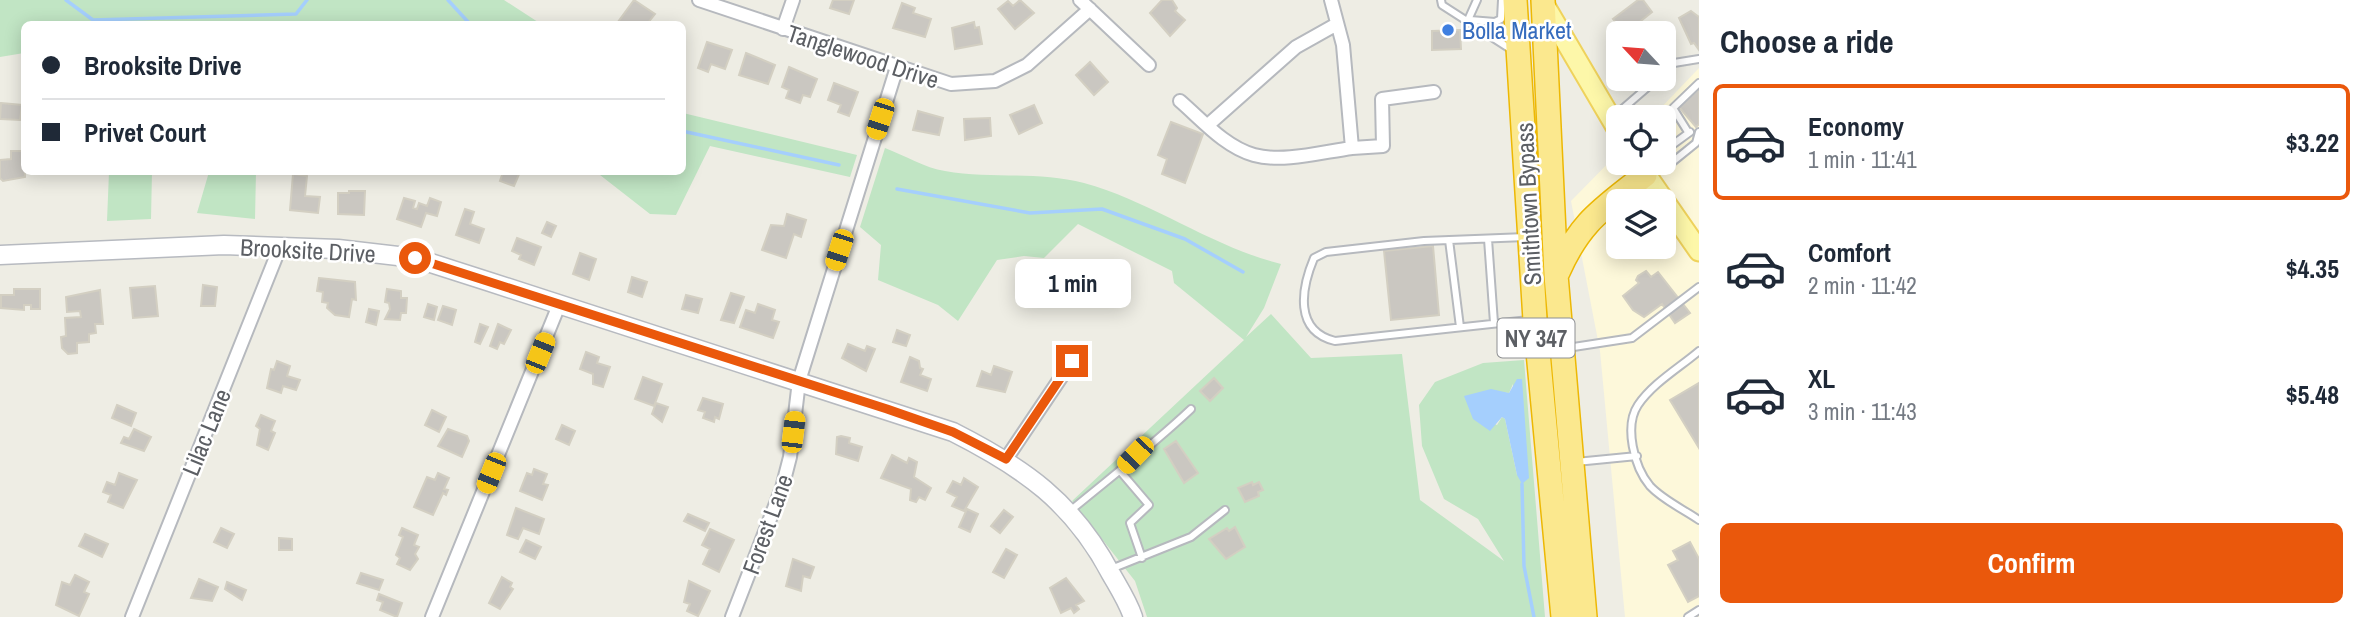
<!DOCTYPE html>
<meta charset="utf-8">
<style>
body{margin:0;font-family:"Archivo Narrow",sans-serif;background:#f2f2f3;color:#1f2937;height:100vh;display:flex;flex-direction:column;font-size:26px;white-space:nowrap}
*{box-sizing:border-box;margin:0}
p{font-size:23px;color:#747a83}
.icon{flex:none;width:38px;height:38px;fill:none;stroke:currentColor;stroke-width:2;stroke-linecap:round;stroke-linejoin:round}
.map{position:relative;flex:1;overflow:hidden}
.sheet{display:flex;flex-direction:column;background:#fff;width:665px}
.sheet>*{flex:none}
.hud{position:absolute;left:21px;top:21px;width:665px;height:154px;border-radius:10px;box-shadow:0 4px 18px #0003;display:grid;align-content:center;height:154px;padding:0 21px;background:#fff}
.needle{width:46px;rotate:296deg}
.tools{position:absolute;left:1606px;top:21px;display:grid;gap:14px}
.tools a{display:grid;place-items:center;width:70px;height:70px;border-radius:10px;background:#fff;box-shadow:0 4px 18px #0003;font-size:35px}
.end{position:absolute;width:32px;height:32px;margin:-16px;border:9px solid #ea580c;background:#fff;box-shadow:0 0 0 4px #fff}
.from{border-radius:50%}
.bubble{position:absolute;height:49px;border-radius:10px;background:#fff;box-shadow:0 4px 18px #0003;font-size:23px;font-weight:800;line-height:49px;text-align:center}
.car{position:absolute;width:21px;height:42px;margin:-21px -10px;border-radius:9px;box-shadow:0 0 5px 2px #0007;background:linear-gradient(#f5c518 24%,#345 0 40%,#f5c518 0 76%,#345 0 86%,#f5c518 0)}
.hud b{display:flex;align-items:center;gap:24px;height:66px;font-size:26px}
.hud b+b{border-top:2px solid #e0e1e3}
.hud i{width:18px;height:18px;background:#1f2937}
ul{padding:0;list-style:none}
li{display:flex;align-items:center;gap:21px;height:116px;margin:0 14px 10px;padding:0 7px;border:4px solid transparent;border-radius:10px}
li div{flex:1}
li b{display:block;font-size:26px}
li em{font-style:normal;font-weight:800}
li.current{border-color:#ea580c}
li>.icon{width:63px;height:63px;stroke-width:1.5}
h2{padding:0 21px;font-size:32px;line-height:84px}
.cta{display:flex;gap:14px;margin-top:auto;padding:14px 21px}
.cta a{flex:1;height:80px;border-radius:10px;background:#ea580c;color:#fff;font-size:28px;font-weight:800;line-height:80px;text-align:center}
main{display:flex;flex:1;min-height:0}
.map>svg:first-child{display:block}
</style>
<main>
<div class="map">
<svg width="1699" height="617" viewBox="0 0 1699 617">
<rect width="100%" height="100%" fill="#eeede4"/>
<!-- commercial -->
<path fill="#fdf8da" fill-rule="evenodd" d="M1699 68V617H1625L1600 351 1571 201 1619 152V163H1664V117H1652ZM1619 201H1664V247H1619Z"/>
<!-- green -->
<path fill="#c1e5c4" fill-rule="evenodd" d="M0 0H504L541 24H24V53L0 57Z
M683 113 857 155 850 177 710 146 676 215 650 214 600 175 588 172H682Z
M885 148C904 155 925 168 945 171 990 179 1038 171 1084 183 1153 202 1212 247 1281 264L1264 308 1246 337 1271 314 1311 358 1402 354 1420 500 1504 561 1478 519 1444 499 1422 446 1419 405 1435 382 1483 363 1524 360 1545 617H1147L1135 581 1072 501 1244 340 1174 283 1172 271 1078 224 1044 258 1024 256 997 260 958 321 938 305 878 280 881 245 860 227ZM1513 384 1517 475 1505 419 1502 417 1497 425 1473 414 1470 406 1497 392 1509 393Z
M109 172H152L151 219 107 221Z
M209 172H256L255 219 197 213Z"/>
<!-- water -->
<path fill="#a5cffd" d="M1517 379H1522L1529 478 1522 484 1517 475 1505 419 1502 417 1490 431 1473 419 1464 396 1491 389 1509 393Z"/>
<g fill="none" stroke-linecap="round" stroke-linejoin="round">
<!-- stream -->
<path stroke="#a5cffd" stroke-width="3.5" d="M66 0 93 20 296 14 307 0
M448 0 470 24
M682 131 839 165
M897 189 1030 213 1102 209 1185 239 1243 272
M1522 484 1524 566 1534 617"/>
</g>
<!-- building -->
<path fill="#cac7c1" stroke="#d3cfc2" stroke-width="2" d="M634 0 655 14 647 24 618 22Z
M833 0H854L849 14 830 8Z
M1020 0 1034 13 1015 29 998 9 1008 1 1013 6Z
M1162 0H1172L1177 8 1175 11 1185 20 1170 36 1150 13Z
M1638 0H1643L1652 12 1632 28 1635 33H1624L1613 19Z
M902 3 915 8 913 13 931 19 925 37 893 28Z
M1691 11 1699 17V50L1694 43 1691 44 1679 18Z
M974 22 975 28 979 27 982 44 955 49 952 28Z
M1460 30 1461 49 1432 50V31Z
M707 42 732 50 725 69 711 64 708 72 698 68Z
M746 53 775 65 768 84 739 75Z
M1090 62 1108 82 1094 95 1076 75Z
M789 67 817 79 810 97 803 95 800 103 786 98 789 90 782 87Z
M834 83 858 92 849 116 838 112 841 105 828 100Z
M1699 89V124L1696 127 1679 107Z
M1 103 22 105 20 120 0 119Z
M1034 105 1042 123 1019 134 1010 115Z
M918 111 943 118 939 135 913 130Z
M990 118 991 136 965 140 964 119Z
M1171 122 1203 134 1185 183 1162 174 1167 159 1158 155Z
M11 151H24L25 177 3 181 0 178V160L11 159Z
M503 172H520L514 186 500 181Z
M293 174 307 176 305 196 320 197 318 213 290 210Z
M349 191H365L364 215 338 214V193H349Z
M404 198 415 201 413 208 417 209 419 203 427 206 430 198 441 202 437 216 426 213 421 227 397 219Z
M465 209 474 212 470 224 484 229 479 243 456 235Z
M787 214 806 220 801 237 794 234 786 258 762 250 771 225 784 226Z
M547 222 556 226 551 237 542 233Z
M517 238 541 247 534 265 519 259 521 255 512 251Z
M1433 246 1439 315 1391 320 1384 251Z
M580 253 596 259 589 280 573 274Z
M1646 271 1651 277 1658 272 1690 313 1675 323 1662 304 1644 317 1633 310 1623 296 1639 283 1636 280 1638 276Z
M632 277 647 282 642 297 628 292Z
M319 278 355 282 356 300 352 299 349 317 335 315 327 308 328 303 322 302 323 292 317 291Z
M203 285 217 287 215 306H201Z
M155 286 158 316 133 318 130 288Z
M14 289H40V309H31V305H24V310L1 308V295H14Z
M387 289 401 291V298H407L406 313H401L400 320 385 319 390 309 389 303 385 302Z
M100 290 103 324H95L96 333 89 334V342L77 343V353L68 354 62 348 61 337 66 336 65 318 81 317 80 311 67 312 66 297Z
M731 293 744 297 734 323 721 320Z
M686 295 702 299 698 313 682 309Z
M428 304 437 307 434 320 424 317Z
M758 304 775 310 772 320 779 322 773 338 740 327 746 310 755 313Z
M443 306 456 310 452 325 438 320Z
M369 309 379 311 376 325 366 322Z
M480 324 488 327 480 344 475 342Z
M498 324 511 330 504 344 500 342 497 349 490 346Z
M897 330 910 335 906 346 893 342Z
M848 344 865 351 867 346 875 349 866 371 842 358Z
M586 352 599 357 597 363 610 367 603 387 593 384V374L580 369Z
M910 357 919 361 920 368 923 369 920 375 931 379 927 391 901 382Z
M277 361 290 366 287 376 300 380 296 390 283 386 281 393 267 388 271 369 274 370Z
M994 366 1012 372 1005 392 977 386 982 371 991 375Z
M643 377 662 384 654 406 635 399Z
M1214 378 1223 388 1210 401 1200 391Z
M1699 383V448L1670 400Z
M703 398 723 404 719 419 715 417 714 422 703 418 705 412 698 410Z
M656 403 668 407 662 422 652 414Z
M117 405 136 413 131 426 112 418Z
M432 410 446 417 439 432 425 425Z
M261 415 275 421 271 431 275 433 268 450 257 445 260 429 256 426Z
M562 425 575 431 569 445 556 439Z
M134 429 151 437 144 451 121 443 124 437 129 439Z
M448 429 467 436 469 441 462 457 438 446Z
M841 436 850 438 849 443 862 447 858 461 836 454 837 437Z
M1176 441 1198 473 1184 483 1164 449Z
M892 455 907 463 909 458 917 462 914 477 931 488 925 500 919 497 916 502 910 500 911 489 881 478Z
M534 469 547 474 543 484 548 485 542 500 520 491 527 473 532 475Z
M119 473 137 480 123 508 108 502 111 495 103 492 107 482 115 485Z
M438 473 449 478 444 489 448 490 446 495 443 493 433 515 414 507 427 477 435 480Z
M964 478 978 487 964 511 952 506 957 497 947 492 953 481 961 485Z
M1252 482 1253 485 1259 482 1263 490 1258 492 1259 496 1245 502 1238 488Z
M516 508 544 519 539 534 523 528 518 539 507 535Z
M967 509 978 514 970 532 959 527Z
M1004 510 1013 517 1000 533 991 526Z
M688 514 709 523 705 531 684 521Z
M1235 527 1245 547 1226 559 1209 539 1227 528 1229 531Z
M221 528 234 534 227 548 214 542Z
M402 528 418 535 414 545 419 547 415 554 418 559 410 570 397 564 400 558 396 555 403 537 399 535Z
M710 529 734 540 719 572 703 564 710 549 702 545Z
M85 534 108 544 102 557 79 546Z
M279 538 292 539V550H279Z
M526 540 541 547 535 559 520 552Z
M1690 542 1699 559V596L1688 602 1668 565 1678 560 1673 551Z
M1006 549 1017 555 1004 578 993 572Z
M793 559 814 567 810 578 803 576 801 591 786 586Z
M361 573 383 580 379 590 357 583Z
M75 575 89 582 84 592 89 594 79 616 56 605 62 582 70 585Z
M502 577 512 583 510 587 513 589 500 609 489 603Z
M1066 578 1084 601 1076 605 1079 609 1074 613 1071 608 1061 613 1050 588Z
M199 579 218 587 212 601 191 598Z
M689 581 710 591 698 616 687 611 690 604 684 602Z
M227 582 246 590 242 600 225 589Z
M379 594 402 603 397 617 380 610 383 602 377 600Z"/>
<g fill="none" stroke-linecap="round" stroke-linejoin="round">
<defs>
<path id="lane" d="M1441 0 1442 5 1512 50
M1468 20 1477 0
M1470 20 1495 22 1501 19 1502 0
M1664 72 1674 63 1699 59
M1612 118 1657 79
M1688 132 1673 108 1699 83
M1664 151 1690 132
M1659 163 1670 164 1696 143 1699 132
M1526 237 1424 241 1326 252 1314 258C1301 289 1294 331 1335 341L1529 320
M1488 239 1494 323
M1449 240 1460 327
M1567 348 1632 338 1699 287
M1699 351C1679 368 1653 383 1638 405 1624 426 1634 467 1650 486 1663 500 1683 509 1699 520
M1576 462 1637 456
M1120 471 1149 505 1130 523 1142 558
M1070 511C1111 477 1153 445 1191 409
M1111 569 1191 537 1225 510
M1688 617 1699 610"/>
<path id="street" d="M699 0 951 84 995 81 1027 65 1090 9
M1080 0 1149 65
M1331 0 1343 45 1352 148 1383 146 1382 99 1434 92
M783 29 793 0
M1180 101C1202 120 1225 147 1254 155 1283 163 1322 152 1352 148
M1208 125 1296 47 1337 24
M1006 459 1072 361
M132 617 280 247
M432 617 559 305
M732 617 782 488 790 457 799 381 897 67"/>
<path id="secondary" d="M0 255 224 245 338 249 415 258 490 282 953 432C1024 468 1073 502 1111 574 1119 588 1128 602 1133 617"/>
<path id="primary" d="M1542 1 1619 132
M1638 163 1699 251"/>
<path id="highway" d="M1515 0 1535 320 1563 617
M1543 0 1556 275 1585 617
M1558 272C1581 220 1603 209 1645 175"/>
</defs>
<!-- lane casing -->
<use href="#lane" stroke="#b6b9be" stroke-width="10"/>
<!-- street casing -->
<use href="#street" stroke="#b6b9be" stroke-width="16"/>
<!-- secondary casing -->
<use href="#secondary" stroke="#b7bac0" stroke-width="21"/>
<!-- primary casing -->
<use href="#primary" stroke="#efd25c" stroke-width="23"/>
<!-- highway casing -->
<use href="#highway" stroke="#edb804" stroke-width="26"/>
<!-- lane -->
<use href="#lane" stroke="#fff" stroke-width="6"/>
<!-- street -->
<use href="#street" stroke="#fff" stroke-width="12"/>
<!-- secondary -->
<use href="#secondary" stroke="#fff" stroke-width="18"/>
<!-- primary -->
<use href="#primary" stroke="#fdf7a9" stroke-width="19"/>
<!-- highway -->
<use href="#highway" stroke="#fbe88e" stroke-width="23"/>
</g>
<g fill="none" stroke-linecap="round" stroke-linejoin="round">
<!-- route -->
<path stroke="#ea580c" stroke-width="9" d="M415 258 887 409 953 432 1006 459 1072 361"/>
</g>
<!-- markers -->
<circle fill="#3f7fe0" stroke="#fff" stroke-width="2.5" cx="1448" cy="30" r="7"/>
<g text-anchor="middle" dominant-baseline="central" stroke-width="5" stroke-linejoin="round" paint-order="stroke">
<!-- shield labels -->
<rect fill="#fff" stroke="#8d8f92" stroke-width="2" x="1497.5" y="318.5" width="77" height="39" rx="5"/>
<g font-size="23" font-weight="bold" fill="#5c5f64">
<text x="1536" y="338">NY 347</text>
</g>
<!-- shop labels -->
<g font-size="24" fill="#366cbe" stroke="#fff" text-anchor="start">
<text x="1462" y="30">Bolla Market</text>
</g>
<!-- street labels -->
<g font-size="24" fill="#5c5f64" stroke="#fff">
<text transform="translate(863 56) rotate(18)">Tanglewood Drive</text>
<text transform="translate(1528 204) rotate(-93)">Smithtown Bypass</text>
<text transform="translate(308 250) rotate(3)">Brooksite Drive</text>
<text transform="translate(206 432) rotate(-68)">Lilac Lane</text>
<text transform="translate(767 524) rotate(-70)">Forest Lane</text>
</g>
</g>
</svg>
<div class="tools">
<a><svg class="needle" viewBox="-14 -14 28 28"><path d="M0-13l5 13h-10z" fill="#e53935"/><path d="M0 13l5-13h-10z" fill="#747a83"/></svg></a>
<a><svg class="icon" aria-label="locate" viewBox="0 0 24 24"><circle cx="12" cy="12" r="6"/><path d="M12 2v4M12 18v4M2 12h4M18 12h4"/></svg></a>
<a><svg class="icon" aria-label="layers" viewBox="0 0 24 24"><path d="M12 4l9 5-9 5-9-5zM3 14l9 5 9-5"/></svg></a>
</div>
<i class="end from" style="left:415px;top:258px"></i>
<i class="end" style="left:1072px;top:361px"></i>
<div class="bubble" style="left:1015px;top:259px;width:116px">1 min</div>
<i class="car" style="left:880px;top:119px;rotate:198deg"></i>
<i class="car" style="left:839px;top:250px;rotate:198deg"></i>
<i class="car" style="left:540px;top:353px;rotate:22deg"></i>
<i class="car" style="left:793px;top:432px;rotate:7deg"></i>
<i class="car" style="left:1135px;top:455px;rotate:224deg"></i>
<i class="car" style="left:491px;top:473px;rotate:202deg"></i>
<div class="hud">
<b><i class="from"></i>Brooksite Drive</b>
<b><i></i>Privet Court</b>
</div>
</div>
<section class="sheet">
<h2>Choose a ride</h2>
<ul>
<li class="current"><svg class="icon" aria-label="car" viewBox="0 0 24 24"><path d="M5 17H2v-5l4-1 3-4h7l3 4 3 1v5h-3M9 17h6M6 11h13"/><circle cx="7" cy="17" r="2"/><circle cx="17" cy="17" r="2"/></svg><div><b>Economy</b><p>1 min · 11:41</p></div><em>$3.22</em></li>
<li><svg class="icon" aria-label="car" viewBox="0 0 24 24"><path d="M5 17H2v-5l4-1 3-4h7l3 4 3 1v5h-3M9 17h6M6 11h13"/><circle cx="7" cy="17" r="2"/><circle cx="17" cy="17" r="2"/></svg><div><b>Comfort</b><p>2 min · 11:42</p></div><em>$4.35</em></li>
<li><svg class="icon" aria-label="car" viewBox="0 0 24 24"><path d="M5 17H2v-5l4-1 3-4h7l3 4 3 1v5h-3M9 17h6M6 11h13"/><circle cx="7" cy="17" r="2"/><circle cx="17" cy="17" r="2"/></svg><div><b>XL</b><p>3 min · 11:43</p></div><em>$5.48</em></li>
</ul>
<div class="cta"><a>Confirm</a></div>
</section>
</main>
